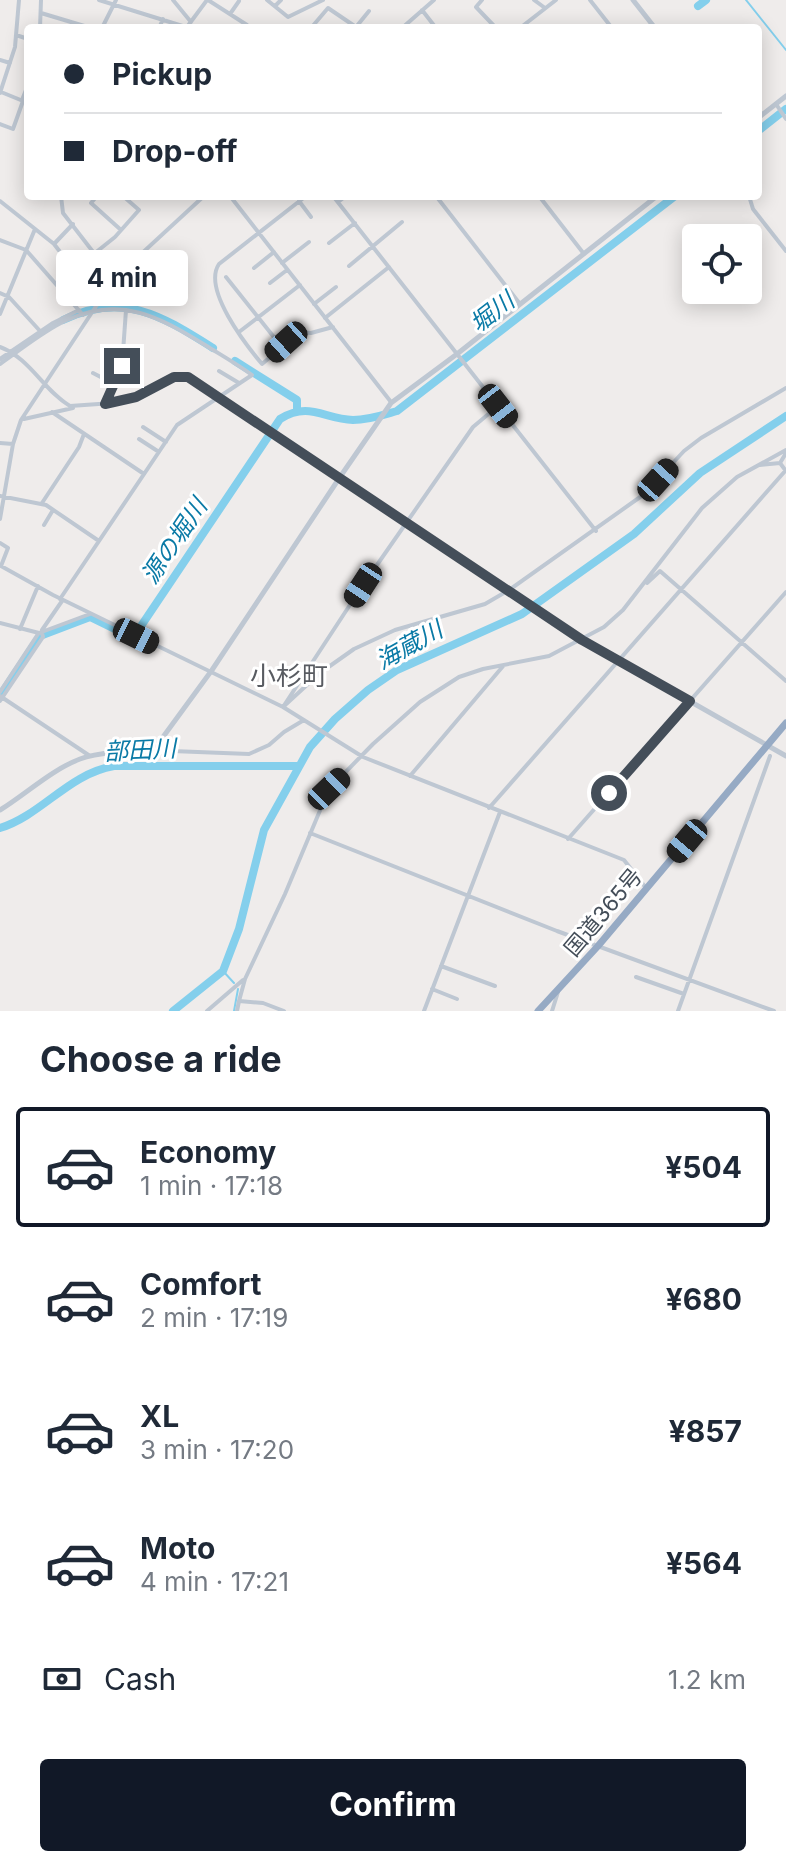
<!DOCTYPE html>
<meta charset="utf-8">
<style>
body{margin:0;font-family:Inter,"Noto Sans JP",sans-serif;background:#f2f2f3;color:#1f2937;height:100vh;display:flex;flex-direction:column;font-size:30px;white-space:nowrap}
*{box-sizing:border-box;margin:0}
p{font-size:26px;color:#747a83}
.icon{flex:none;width:44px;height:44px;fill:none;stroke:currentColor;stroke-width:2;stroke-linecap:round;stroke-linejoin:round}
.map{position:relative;height:1011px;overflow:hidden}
.side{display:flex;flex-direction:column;background:#fff;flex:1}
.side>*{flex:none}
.guide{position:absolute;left:24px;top:24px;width:738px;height:176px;border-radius:8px;box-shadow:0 4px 20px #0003;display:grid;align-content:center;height:176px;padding:0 40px;background:#fff}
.controls{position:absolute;left:682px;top:224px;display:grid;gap:16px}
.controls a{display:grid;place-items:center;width:80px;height:80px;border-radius:8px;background:#fff;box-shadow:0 4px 20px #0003;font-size:40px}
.end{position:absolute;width:36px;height:36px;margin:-18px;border:10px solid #444e59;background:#fff;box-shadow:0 0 0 4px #fff}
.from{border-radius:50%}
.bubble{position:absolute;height:56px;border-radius:8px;background:#fff;box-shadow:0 4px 20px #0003;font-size:26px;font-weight:700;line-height:56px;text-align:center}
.car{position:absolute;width:24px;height:48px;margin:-24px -12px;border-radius:10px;box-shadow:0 0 6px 2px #0007;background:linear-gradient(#222 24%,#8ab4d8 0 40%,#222 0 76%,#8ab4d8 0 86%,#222 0)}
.guide b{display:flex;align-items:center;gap:28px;height:76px;font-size:30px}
.guide b+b{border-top:2px solid #e0e1e3}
.guide i{width:20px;height:20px;background:#1f2937}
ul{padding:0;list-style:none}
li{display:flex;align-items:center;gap:24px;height:120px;margin:0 16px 12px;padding:0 24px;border:4px solid transparent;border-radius:8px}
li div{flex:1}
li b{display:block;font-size:30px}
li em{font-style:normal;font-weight:700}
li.on{border-color:#111827}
li>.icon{width:72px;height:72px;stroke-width:1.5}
h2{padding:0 40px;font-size:36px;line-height:96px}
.pay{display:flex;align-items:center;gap:20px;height:88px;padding:0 40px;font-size:30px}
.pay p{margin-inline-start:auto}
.action{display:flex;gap:16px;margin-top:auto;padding:16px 40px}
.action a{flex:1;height:92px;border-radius:8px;background:#111827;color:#fff;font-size:32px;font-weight:700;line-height:92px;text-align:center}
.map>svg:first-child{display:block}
</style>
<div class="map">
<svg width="786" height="1011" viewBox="0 0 786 1011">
<rect width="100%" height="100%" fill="#efeceb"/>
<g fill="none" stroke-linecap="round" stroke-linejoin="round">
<!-- stream -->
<path stroke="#84cfec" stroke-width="2" d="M746 0 786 50
M223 971 234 983
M234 1011 238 989"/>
<!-- river -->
<path stroke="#84cfec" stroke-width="8" d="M698 6 706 0
M758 131 786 109
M63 320C124 291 162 316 213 348
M235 361 297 400V410
M0 696 40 636 90 617 133 638 280 419C309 401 324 419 353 420 369 420 383 415 397 411L675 196
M0 828C42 815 68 774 114 766H298
M173 1011 223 971 239 929 264 830 310 747 335 719 368 690 397 670 522 614 634 534 700 473 786 416"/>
<!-- minor -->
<path stroke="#bec7d2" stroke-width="4" d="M99 0 189 28
M173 0 191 22
M208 0 247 25V28
M267 0 288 17 323 0
M482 0 476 7 496 28
M534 0 545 8
M590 0 612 28
M275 6 281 0
M422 10 436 28
M41 13 91 28
M230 14 239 1
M187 27 207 0
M40 28 41 0
M102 28 116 0
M159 28 163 19
M311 28 328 8 356 27 369 11
M402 28 434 0
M520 28 556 0
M16 35 28 39
M0 60 10 63
M1 92 28 103
M0 93 15 47 19 0
M22 100 28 85
M776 104 786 119
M0 124 13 129 23 101
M61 196 63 213 114 279
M97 196 91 203 121 230
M230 196 391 402
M306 196 219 264C202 289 246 345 262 364L300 332 311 333 333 327
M333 196 596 531
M436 196 520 304
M539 196 584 254
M749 196 753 209 786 251
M0 201 54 244 73 224
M299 201 311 217
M338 202 346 196
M0 240 26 250 83 315
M329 243 355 223
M54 244 74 270
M95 253 115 237 139 210 123 196
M282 263 309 242
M349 266 402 222
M254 268 274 252
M226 277 273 336
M270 283 287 270
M0 293 9 297 40 331
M314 304 336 287
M0 314 35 229
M325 318 389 267
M239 332 300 285
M0 347C30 358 44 391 70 406L113 403 143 393
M0 359 53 323 79 310
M0 364C22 349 43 331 67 320 121 295 159 317 205 345 221 355 237 364 252 375L177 425 60 599
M219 371 239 383
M93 373 114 384
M105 403 122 366 126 310
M52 412 144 474
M24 419 73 408
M143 427 166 442
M139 439 159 452
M0 443 13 444
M780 463 786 453
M760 465 780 463 786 471
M0 496 46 505 99 541
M42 503 79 447 84 434
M0 519 13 444 21 420 114 279 204 196
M44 525 53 510
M0 543 8 548 1 566 53 595 283 707 363 585 473 427 498 406
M647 583 660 571 786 681
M0 623 39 633 90 614
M20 629 38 586
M42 630 62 601
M0 692 38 634
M0 696 90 756
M0 701 43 637 42 633
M154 745 158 754 172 751 249 754 269 745 284 732 304 720
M410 776 504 665
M489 808 786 470
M310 833 557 931 774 1011
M568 839 786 592
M646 888 624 860 363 757 283 707 320 673 354 649 395 630 485 604 509 590 643 495 684 451 701 438 786 388
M441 966 495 986
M636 977 684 994
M432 989 457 999
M207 1011 243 980
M237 1011 239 1001
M284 1011 263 1003 239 1001 245 979 285 894 329 789 373 744 420 702 459 677 483 669 549 656 604 627 623 610 702 508 737 477 786 450
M424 1011 500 812
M552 1011 558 992
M678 1011 770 756"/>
<!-- tertiary -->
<path stroke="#bec7d2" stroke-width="5" d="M633 0 655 28
M758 118 786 96
M143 393 174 377H188L340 477 391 403 457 354 657 196
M0 810C26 794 51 770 80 759 108 748 139 757 163 737L212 670 340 477 582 640 786 756"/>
<!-- trunk -->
<path stroke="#96aac4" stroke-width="7" d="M538 1011 598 946 786 723"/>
</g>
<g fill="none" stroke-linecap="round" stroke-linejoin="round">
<!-- route -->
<path stroke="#444e59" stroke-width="10" d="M122 366 105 404 136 397 174 377H188L582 640 690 701 609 793"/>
</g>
<g text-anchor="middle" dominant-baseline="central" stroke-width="6" stroke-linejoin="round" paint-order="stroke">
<!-- street labels -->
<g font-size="22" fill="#444e59" stroke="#fff">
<text transform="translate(603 912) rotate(-50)">国道365号</text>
</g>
<!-- water labels -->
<g font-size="24" font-style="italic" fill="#0a7aa6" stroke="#fff">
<text transform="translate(492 312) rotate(-38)">堀川</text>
<text transform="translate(174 541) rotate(-56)">源の堀川</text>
<text transform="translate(409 645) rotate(-29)">海蔵川</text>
<text transform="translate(140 750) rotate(-3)">部田川</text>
</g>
<!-- quarter labels -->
<g font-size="26" fill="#585b61" stroke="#fff">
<text x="289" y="675">小杉町</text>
</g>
</g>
</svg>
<div class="controls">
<a><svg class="icon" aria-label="locate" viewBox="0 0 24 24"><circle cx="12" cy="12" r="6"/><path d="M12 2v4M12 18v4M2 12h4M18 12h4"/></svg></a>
</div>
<i class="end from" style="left:609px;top:793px"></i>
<i class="end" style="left:122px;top:366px"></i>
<div class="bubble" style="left:56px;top:250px;width:132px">4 min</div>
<i class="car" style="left:286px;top:342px;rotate:228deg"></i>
<i class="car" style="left:498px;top:406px;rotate:142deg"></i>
<i class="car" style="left:658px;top:480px;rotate:42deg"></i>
<i class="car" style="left:363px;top:585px;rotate:213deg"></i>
<i class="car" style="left:136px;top:636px;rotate:116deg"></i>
<i class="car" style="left:329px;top:789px;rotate:46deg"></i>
<i class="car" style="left:687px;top:841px;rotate:220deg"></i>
<div class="guide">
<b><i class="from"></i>Pickup</b>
<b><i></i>Drop-off</b>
</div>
</div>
<section class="side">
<h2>Choose a ride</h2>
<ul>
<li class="on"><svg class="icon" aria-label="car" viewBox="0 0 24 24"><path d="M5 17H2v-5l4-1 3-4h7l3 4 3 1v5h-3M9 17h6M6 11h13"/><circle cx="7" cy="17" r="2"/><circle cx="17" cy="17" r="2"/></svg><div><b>Economy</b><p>1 min · 17:18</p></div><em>¥504</em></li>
<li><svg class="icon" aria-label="car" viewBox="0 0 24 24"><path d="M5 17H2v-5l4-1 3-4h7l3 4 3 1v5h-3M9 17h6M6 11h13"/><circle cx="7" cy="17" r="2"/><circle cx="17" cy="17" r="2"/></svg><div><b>Comfort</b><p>2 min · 17:19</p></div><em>¥680</em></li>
<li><svg class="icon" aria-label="car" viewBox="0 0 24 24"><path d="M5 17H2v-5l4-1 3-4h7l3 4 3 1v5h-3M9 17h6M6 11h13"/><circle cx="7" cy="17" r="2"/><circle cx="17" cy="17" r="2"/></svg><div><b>XL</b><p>3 min · 17:20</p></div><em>¥857</em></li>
<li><svg class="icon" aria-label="car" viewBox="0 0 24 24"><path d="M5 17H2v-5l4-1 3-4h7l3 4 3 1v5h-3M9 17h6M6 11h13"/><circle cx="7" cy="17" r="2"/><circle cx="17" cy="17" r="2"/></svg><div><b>Moto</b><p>4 min · 17:21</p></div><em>¥564</em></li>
</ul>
<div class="pay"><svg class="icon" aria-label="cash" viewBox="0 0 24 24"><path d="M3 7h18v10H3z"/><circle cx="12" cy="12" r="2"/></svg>Cash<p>1.2 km</p></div>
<div class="action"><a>Confirm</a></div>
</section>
